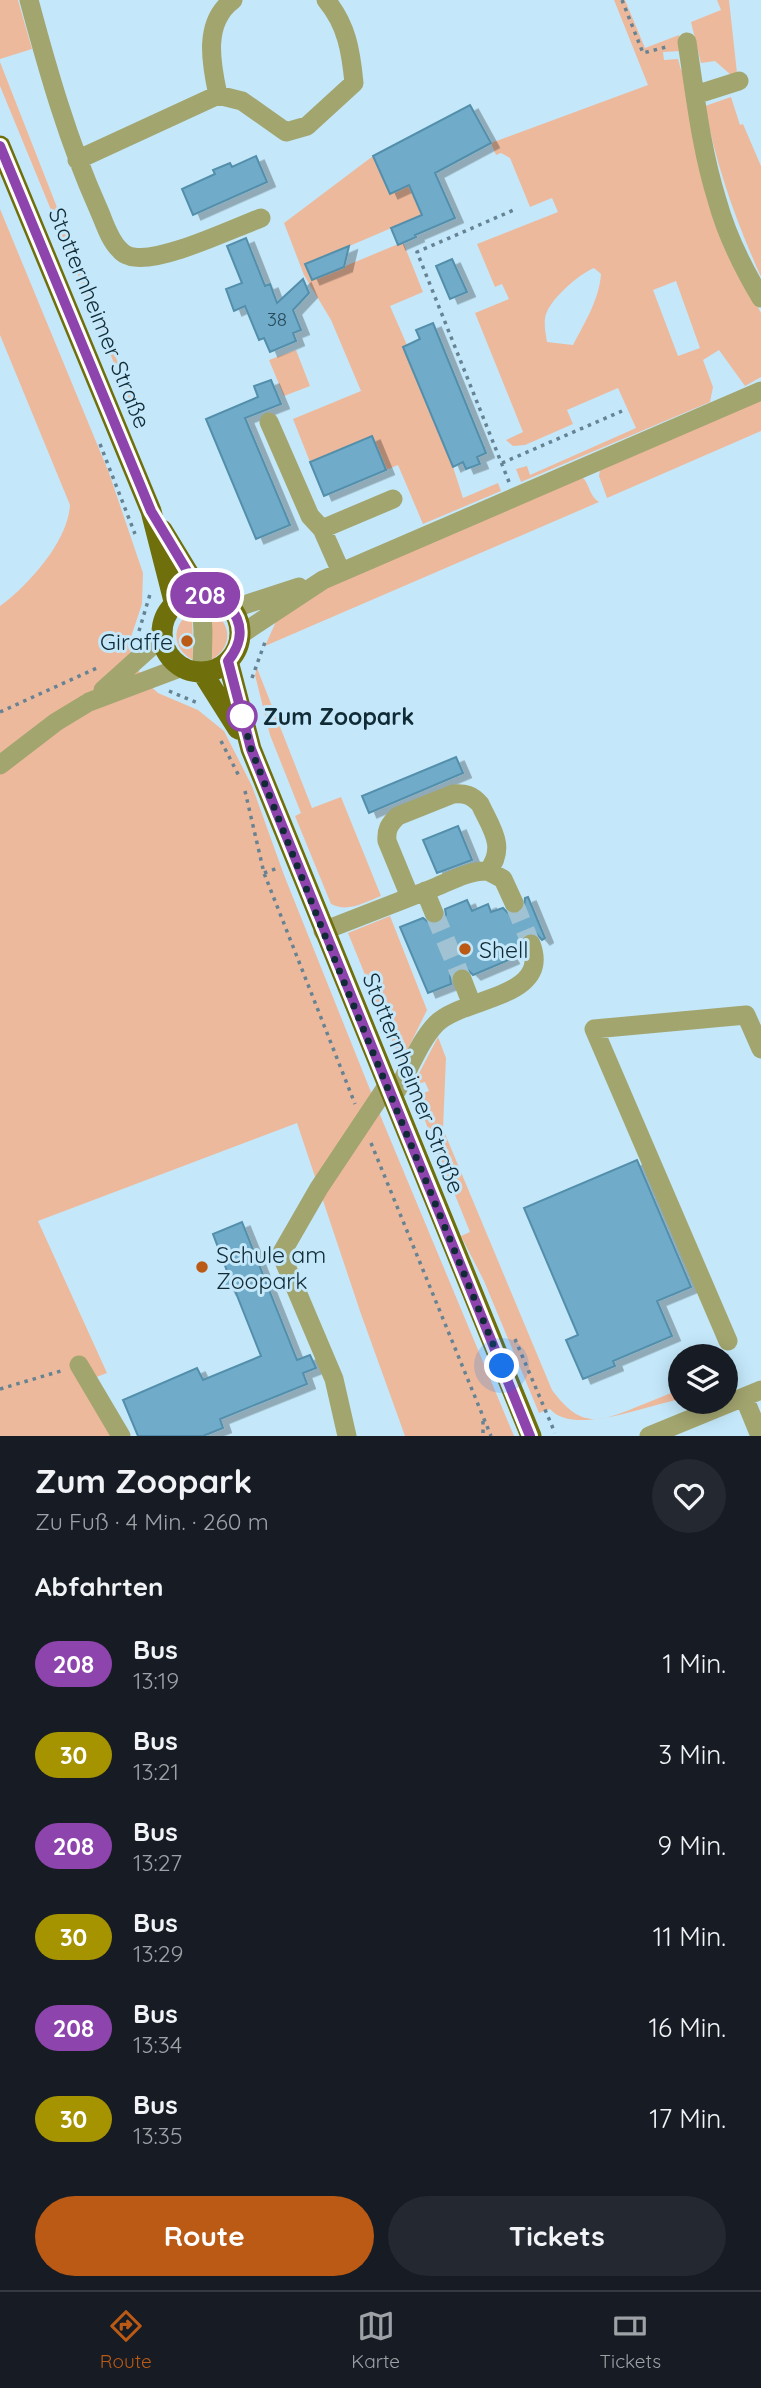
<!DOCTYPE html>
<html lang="de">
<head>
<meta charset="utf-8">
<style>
  :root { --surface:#171b24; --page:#242831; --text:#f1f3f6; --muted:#9ea1a6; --line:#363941; --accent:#ba5a15 }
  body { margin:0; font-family:Quicksand,sans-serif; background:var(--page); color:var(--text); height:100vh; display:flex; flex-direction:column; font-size:26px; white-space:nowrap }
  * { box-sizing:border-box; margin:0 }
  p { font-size:23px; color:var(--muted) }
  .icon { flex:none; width:38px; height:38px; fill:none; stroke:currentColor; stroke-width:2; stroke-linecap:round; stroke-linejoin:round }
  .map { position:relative; height:1436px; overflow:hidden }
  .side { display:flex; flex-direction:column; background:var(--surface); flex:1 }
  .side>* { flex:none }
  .badge { padding:0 14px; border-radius:23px; font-size:24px; line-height:46px }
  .fabs { position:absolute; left:668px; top:1344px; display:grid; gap:14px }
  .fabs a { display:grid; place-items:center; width:70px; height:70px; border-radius:50%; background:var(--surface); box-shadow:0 4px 18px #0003; font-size:35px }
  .you { position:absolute; width:35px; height:35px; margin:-18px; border:5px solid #fff; border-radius:50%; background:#1a73e8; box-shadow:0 0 0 10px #1a73e833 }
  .map>.badge { position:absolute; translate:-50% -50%; box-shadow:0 0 0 4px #fff }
  h2 { padding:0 35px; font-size:26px; line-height:63px }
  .round { display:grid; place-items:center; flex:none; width:74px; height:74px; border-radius:37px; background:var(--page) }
  .headline { display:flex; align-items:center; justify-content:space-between; height:119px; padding:0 35px }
  h1 { font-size:33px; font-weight:700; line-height:52px }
  .primary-button { display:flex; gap:14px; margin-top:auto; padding:14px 35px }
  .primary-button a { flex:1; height:80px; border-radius:42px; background:var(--accent); color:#fff; font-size:28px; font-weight:700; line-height:80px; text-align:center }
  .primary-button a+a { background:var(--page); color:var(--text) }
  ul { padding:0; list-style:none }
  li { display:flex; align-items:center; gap:21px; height:91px; padding:0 35px }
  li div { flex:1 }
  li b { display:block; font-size:26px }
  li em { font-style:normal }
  li .badge { min-width:77px; font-weight:700; text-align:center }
  .tabs { display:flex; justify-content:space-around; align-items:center; height:98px; border-top:2px solid var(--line); background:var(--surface); font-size:19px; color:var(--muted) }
  .tabs a { display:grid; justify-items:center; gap:4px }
  .tabs .selected { color:var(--accent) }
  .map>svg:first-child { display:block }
</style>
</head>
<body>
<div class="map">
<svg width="761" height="1436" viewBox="0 0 761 1436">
  <defs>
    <filter id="shadow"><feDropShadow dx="8" dy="4.5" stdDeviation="0" flood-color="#0004"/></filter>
  </defs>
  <rect width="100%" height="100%" fill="#c4e8fa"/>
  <path fill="#edb99d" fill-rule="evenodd" d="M0,0h18l14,49 -32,10z
    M614,0h11l20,48 34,-13 2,16 -18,1 1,8 14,-1 3,11 8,1 61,220 11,22v64l-16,9 -26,-36 -16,10 10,27 -3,15 -189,80 -5,-13 11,-3 3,9 106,-47 -18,-40 -51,22 6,14 -48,21 -12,1 -7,-6 17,-8 -48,-119 34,-14 -7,-15 -7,3 -18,-43 81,-32 -6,-14 -22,9 -20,-49 -9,-5 -5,2 -5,-12 157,-58zM594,268l7,6c-2,26 -16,48 -28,71l-26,-3c-1,-7 -3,-16 -2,-23 1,-17 34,-45 49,-51zM676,281l24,67 -22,8 -25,-66z
    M717,0h12l8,73 -6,2 -16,-14 -14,2 -10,-41 30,-12z
    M0,62l133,339 -3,1 -130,-316z
    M731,97l9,28 3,-1 18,42v111c-25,-56 -45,-111 -56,-171z
    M373,156l17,37 19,-8 13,30 -117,50 7,15 91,-38 20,50 -33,14 17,39 -4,2 50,120 10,31 35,-15 3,8 -78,33 -25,-59 -12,5 -14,-33 -62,25 -17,-43 68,-28 -30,-71 -27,-45 -20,-52z
    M0,209l109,264 34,100 -1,31 -12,36 1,19 15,23 12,11 40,17 26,21 28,55 32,89 99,247 131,314h-109l-44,-122 -64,-191 -259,98 69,152 -24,9 33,54h-116v-830c29,-21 68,-65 70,-101l-70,-170z
    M296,350l14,36 -26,10 -15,-36z
    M761,400v31l-154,67 -8,-22 1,-6z
    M582,477c8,7 7,19 17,25l-334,144 13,-29 49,-29z
    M209,610c23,11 25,37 2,50z
    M192,611l1,49c-22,-12 -22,-35 -1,-49z
    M257,668l55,140 29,-11 40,99c-16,6 -33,17 -50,8l-36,-88 6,-3 -31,-78 -15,-60z
    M390,916l37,94 -26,53 -53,-130z
    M438,1037l8,21 -3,71 109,261c27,36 43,34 82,18 16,-6 31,-13 47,-19v10c-36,7 -108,37 -131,10l-11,4 -55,-132 -23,-45 9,-4 -55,-136 14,-5 -4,-9 -9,2 -1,-3z"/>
  <path fill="#70acc9" stroke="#538fab" stroke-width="2" filter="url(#shadow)" d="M470,105l21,38 -56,30 20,45 -40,17 1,2 -18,8 -7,-17 31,-13 -13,-30 -19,9 -17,-38z
    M256,156l11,26 -74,33 -11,-26 33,-15 -2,-4 17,-7 2,4z
    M246,238l19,48 5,-2 7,19 26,-24 6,14 -16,17 8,20 -8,3 3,8 -26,11 -6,-14 -5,2 -14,-34 -11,5 -8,-22 16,-6 -15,-37z
    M349,246l-5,21 -32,13 -7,-16z
    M452,259l15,33 -17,7 -14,-33z
    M433,323l53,130 -9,4 3,7 -14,5 -3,-7 -10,5 -50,-120 17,-8 -4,-9z
    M271,380l10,24 -36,14 45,107 -34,14 -50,-120 52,-22 -4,-11z
    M372,436l14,34 -62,26 -14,-34z
    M456,757l7,16 -94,40 -7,-17z
    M458,826l14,34 -35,13 -14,-33z
    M528,897l17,41 -3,2 -7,-8 -11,2 -5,6v9l-11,5 3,5 -38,16 -8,-8 -8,1 -7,8 1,8 -23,9 -28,-66 23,-9 9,7 7,-1 7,-9 -1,-6 22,-9 5,11 16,-7 3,8 12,-4 5,5 10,1 6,-5 1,-11z
    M637,1160l54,127 -34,14 15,35 -59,25 2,5 -32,13 -17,-39 12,-5 -54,-127z
    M242,1222l55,138 13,-5 6,13 -13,5 4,11 -87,35 3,9 -20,8h-65l-15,-36 74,-32 6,12 58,-24 -27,-68 -6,2 -7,-16 6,-3 -14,-37z"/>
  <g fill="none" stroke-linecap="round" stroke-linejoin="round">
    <path stroke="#a0c2d3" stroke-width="19" stroke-dasharray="19 10" stroke-linecap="butt" d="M514,903l17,41
      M434,913l28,66"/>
    <path stroke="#658392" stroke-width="3.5" stroke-dasharray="3.5 5" stroke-linecap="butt" d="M622,0l21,53 27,-7
      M100,444l35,90
      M502,463l120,-52
      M509,482l-92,-230 99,-43
      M209,571l31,15
      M139,631l12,-40
      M252,678l13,-36
      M169,691l31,13
      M0,712l97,-44
      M221,741l19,37
      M245,791l19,82 91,231
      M264,873l14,-5
      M371,1143l120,293
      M515,1339l40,94
      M0,1389l64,-19
      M483,1421v15"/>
    <path stroke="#a3a56f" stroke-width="19" d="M29,0c19,71 39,141 69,208 6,13 11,32 22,42 3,4 10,7 14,7 29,5 97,-28 127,-39
      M687,42c8,52 14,107 30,158 9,33 26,68 44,98
      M218,95c-7,-32 -15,-73 15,-95
      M695,95l44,-14
      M77,160l141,-65 24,6 44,31 21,-6 47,-43c-3,-31 -7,-58 -28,-83
      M269,422l41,94 12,13 19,43
      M322,529l71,-30
      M201,594l2,38 -1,40
      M232,609l67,-22
      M240,635l83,-55 438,-189
      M103,690l59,-53
      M0,765l56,-43 33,-20 93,-35
      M488,871l15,8 11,24
      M425,891l9,22
      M323,931c36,-14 72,-28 108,-42 18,-7 38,-19 57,-18 19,-24 3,-43 -8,-67 -8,-9 -15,-11 -27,-10l-55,22c-9,8 -12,14 -11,25l23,56
      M462,979l10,26
      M392,1098c16,-23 25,-54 44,-74 26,-27 116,-25 95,-80
      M728,1341l-134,-312 152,-14 15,34
      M79,1365l42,71
      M744,1397l16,39
      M347,1436l-13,-57 -53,-125 38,-66 68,-102
      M649,1436l112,-46"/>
    <path stroke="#6f6f0c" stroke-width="21" d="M0,146l151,365 24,94
      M162,530l39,64
      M162 633a39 39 0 1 1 78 0a39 39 0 1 1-78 0Z
      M228,661l23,88 280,687
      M202,672l36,57"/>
  </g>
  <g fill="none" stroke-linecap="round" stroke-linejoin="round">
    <defs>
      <path id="line" d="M0,146l151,365 50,83c36,6 51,38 27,67l23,88 279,687"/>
    </defs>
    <use href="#line" stroke="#fff" stroke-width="16"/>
    <use href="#line" stroke="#8e44ad" stroke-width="10"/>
    <path stroke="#112b36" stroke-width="7" stroke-dasharray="0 12.6" d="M242,716v-2l9,35 72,182 179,435"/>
  </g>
  <g fill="#ba5a15" stroke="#c4e8fa" stroke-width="2.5">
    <circle cx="187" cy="641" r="7"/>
    <circle cx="465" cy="949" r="7"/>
    <circle cx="202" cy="1267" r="7"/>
  </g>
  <circle fill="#fff" stroke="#8e44ad" stroke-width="3.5" cx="242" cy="716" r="14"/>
  <g text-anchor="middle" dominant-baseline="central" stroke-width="6" stroke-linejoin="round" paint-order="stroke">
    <g font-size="19" fill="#294b5b">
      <text x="277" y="319">38</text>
    </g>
    <g font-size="23" fill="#112b36" stroke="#c4e8fa">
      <text transform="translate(100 318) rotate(68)">Stotternheimer Straße</text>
      <text transform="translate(414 1083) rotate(68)">Stotternheimer Straße</text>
    </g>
    <g font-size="23" fill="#112b36" stroke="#c4e8fa" text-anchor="start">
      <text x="173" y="641" text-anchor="end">Giraffe</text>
      <text x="479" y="949">Shell</text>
      <text x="216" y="1254">Schule am<tspan x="216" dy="26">Zoopark</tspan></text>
    </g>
    <g font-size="23" font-weight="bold" fill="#112b36" stroke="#c4e8fa" text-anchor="start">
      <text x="263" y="716">Zum Zoopark</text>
    </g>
  </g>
</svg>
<div class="fabs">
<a><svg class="icon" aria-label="layers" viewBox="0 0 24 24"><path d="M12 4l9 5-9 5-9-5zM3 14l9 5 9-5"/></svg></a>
</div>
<div class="you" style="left:502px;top:1366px"></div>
<b class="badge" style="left:205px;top:595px;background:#8e44ad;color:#fff">208</b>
</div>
<section class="side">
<div class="headline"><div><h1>Zum Zoopark</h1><p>Zu Fuß · 4 Min. · 260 m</p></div><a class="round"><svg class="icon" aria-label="heart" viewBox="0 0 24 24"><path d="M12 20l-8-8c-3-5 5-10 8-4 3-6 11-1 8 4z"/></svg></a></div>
<h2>Abfahrten</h2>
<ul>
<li><span class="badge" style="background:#8e44ad;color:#fff">208</span><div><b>Bus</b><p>13:19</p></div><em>1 Min.</em></li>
<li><span class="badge" style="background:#a59400;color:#fff">30</span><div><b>Bus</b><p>13:21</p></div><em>3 Min.</em></li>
<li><span class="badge" style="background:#8e44ad;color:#fff">208</span><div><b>Bus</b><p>13:27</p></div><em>9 Min.</em></li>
<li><span class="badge" style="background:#a59400;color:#fff">30</span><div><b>Bus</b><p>13:29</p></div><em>11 Min.</em></li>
<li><span class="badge" style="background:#8e44ad;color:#fff">208</span><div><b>Bus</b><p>13:34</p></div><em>16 Min.</em></li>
<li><span class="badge" style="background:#a59400;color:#fff">30</span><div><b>Bus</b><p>13:35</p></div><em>17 Min.</em></li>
</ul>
<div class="primary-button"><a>Route</a><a>Tickets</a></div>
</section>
<nav class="tabs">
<a class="selected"><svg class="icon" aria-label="directions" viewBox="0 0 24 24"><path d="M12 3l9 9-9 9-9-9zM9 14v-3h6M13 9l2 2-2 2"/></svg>Route</a>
<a><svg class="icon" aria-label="map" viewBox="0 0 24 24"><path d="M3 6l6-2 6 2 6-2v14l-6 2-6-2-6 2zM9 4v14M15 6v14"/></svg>Karte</a>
<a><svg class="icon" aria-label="tickets" viewBox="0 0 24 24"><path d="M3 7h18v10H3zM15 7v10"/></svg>Tickets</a>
</nav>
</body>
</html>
